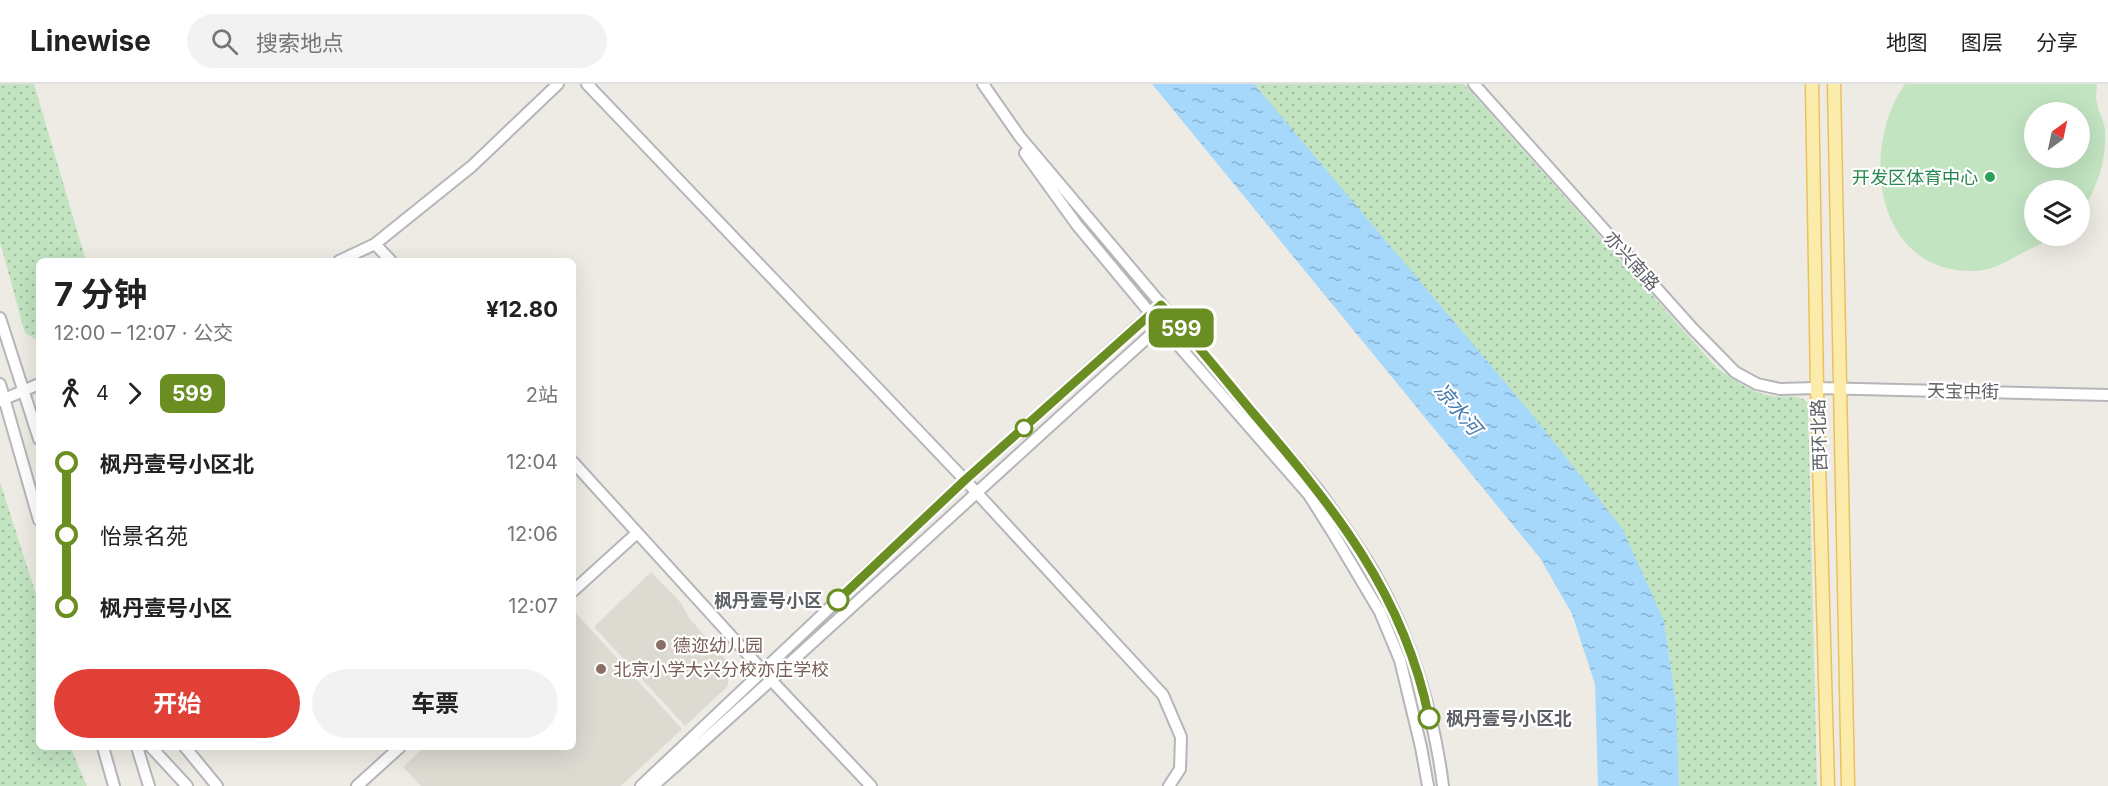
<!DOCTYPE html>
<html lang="zh">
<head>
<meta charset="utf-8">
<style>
  :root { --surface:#fff; --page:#f2f2f2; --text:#222; --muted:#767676; --line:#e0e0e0; --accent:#e14036 }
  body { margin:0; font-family:Inter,"Noto Sans SC",sans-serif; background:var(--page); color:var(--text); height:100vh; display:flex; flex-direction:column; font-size:22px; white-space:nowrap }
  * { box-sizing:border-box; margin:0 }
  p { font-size:20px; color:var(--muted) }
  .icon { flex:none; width:33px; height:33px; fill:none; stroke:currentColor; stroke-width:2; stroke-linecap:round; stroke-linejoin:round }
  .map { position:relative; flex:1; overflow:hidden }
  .details { position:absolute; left:36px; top:174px; width:540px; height:492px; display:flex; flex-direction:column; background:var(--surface); border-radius:9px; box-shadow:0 6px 24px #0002 }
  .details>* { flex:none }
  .badge { padding:0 12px; border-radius:9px; font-size:21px; line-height:39px }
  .needle { width:39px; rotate:33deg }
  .buttons { position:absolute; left:2024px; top:18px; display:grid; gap:12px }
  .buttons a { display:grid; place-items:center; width:66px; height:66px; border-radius:50%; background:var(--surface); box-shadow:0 6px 24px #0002; font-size:30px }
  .map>.badge { position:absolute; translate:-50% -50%; box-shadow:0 0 0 3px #fff }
  .legs { display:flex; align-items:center; gap:9px; height:66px; padding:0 18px; font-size:20px }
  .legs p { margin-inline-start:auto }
  .summary { display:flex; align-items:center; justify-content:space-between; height:102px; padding:0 18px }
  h1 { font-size:33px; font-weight:700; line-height:45px }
  .action { display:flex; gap:12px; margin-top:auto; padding:12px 18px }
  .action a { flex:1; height:69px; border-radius:36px; background:var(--accent); color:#fff; font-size:24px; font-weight:700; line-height:69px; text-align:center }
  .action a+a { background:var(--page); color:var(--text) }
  ul { padding:0 18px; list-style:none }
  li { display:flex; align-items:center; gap:21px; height:72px; font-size:22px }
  li i { display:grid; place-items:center; width:9px; height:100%; margin:0 8px; background:currentColor }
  li i::after { content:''; width:15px; height:15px; margin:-8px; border:4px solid; border-radius:50%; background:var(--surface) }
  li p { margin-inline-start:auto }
  li:first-child i { background:linear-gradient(#0000 50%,currentColor 0) }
  li:last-child i { background:linear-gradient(currentColor 50%,#0000 0) }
  header { display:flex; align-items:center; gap:36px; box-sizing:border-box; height:84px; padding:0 30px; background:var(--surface); border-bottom:2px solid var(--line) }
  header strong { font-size:28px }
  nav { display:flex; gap:33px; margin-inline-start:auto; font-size:21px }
  .search { width:420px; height:54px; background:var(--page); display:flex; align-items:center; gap:15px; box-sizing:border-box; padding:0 21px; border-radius:33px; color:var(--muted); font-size:22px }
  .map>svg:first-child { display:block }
</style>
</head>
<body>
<header>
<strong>Linewise</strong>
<div class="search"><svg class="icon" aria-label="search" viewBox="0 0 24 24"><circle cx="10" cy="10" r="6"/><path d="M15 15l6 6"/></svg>搜索地点</div>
<nav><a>地图</a><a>图层</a><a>分享</a></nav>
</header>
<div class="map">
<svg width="2108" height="702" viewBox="0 0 2108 702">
  <defs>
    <pattern id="park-dots" width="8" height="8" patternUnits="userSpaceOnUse" patternTransform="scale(1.5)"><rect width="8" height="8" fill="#c2e4c1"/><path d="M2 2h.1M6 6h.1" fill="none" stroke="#a1bca0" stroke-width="1.8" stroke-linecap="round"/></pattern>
    <pattern id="water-ripples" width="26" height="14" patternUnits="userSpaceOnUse" patternTransform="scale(1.5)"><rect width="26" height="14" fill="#a6d8fb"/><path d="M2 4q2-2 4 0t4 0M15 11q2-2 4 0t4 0" fill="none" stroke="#8ab2cf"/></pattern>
  </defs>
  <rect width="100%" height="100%" fill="#eeebe4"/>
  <path fill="#dddad2" d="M651,488l30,31 9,16 39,44 -1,23 -43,40 -91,-99z
    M573,526l109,119 -61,57h-200l-18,-19 21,-20h149z"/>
  <path fill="url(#park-dots)" d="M0,0h34l52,177h-47v80l-14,-8 -25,-91z
    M1254,0h210l253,284c12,8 23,17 37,23 5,2 12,4 18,5 13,2 27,-3 36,7l9,383h-138l-3,-84 -12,-81z
    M0,398l39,122v143h31l17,39h-87z"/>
  <path fill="#c2e4c1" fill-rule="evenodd" d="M1905,0h192c0,6 -2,13 0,19 1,9 7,16 8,27 2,33 -9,60 -26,86v-26h-45v46h23c-10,5 -19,9 -29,14 -20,10 -35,22 -59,21 -95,-2 -109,-124 -64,-187zM2034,28h45v46h-45z"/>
  <path fill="url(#water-ripples)" d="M1152,0h102l276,328 92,116 42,93 12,81 3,84h-81l-3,-102 -23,-70 -32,-56z"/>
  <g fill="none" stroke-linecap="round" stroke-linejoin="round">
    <defs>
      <path id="minor" d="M587,0l378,396 198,215 18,42 -1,32 -11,17
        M983,0l37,53 299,354c19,27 39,54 56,83 36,63 59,140 68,212
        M1474,0l219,245 42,43 22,12 23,5 37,-1 291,7
        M1025,69l52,72 74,89 158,181 24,38 47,79 20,48 21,87 7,39
        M375,160l16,17
        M339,177l36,-17 97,-78 86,-82
        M0,234l39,121
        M0,300l39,136
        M0,317l39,-17
        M573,378l199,219 99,105
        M573,507l64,-58
        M103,663l11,39
        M137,663l12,39
        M151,663l36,39
        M185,663l32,39
        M357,702l43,-39
        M641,702l324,-306 191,-171
        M653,702c173,-153 341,-311 513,-465"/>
      <path id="major" d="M1812,0l5,304 11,398
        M1834,0l14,702"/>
    </defs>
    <use href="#minor" stroke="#b4b6ba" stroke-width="14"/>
    <use href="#major" stroke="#ebc15f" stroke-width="15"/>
    <use href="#minor" stroke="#fff" stroke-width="10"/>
    <use href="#major" stroke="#fbecab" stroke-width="12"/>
  </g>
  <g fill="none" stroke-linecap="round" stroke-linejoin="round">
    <defs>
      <path id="line-1" d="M838,516l127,-120 196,-175c32,34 62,72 92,108 80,94 151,180 176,305"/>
    </defs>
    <use href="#line-1" stroke="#fff" stroke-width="14"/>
    <use href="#line-1" stroke="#6b8e23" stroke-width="9"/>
  </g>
  <circle fill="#2e9e5b" stroke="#fff" stroke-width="2" cx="1990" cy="93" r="6"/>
  <g fill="#fff" stroke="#6b8e23" stroke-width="3">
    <circle cx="1024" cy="344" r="8"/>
    <circle cx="838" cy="516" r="10"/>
    <circle cx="1429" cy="634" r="10"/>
  </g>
  <g fill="#8d6e63" stroke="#fff" stroke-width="2">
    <circle cx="661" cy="561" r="6"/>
    <circle cx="601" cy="585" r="6"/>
  </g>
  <g text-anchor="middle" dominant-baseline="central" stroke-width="4.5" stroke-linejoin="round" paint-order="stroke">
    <g font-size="18" fill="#27864d" stroke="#fff" text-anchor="end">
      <text x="1978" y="93">开发区体育中心</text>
    </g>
    <g font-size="18" fill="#5c5f64" stroke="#fff">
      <text transform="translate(1632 177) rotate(48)">亦兴南路</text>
      <text transform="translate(1963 307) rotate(1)">天宝中街</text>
      <text transform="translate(1819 351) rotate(-92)">西环北路</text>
    </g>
    <g font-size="18" font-weight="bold" fill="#5c5f64" stroke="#fff" text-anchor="end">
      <text x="822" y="516">枫丹壹号小区</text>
      <text x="1446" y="634" text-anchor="start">枫丹壹号小区北</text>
    </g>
    <g font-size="18" fill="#785e54" stroke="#fff" text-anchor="start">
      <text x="673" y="561">德迩幼儿园</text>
      <text x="613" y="585">北京小学大兴分校亦庄学校</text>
    </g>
    <g font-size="20" font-style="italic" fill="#4479ad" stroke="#fff">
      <text transform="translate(1458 325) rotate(50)">凉水河</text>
    </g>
  </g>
</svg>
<div class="buttons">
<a><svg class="needle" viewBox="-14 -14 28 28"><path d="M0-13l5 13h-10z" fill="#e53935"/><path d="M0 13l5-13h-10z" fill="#767676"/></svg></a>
<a><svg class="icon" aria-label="layers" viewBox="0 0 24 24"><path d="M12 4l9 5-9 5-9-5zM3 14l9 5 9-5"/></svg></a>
</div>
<b class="badge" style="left:1181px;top:244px;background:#6b8e23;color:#fff">599</b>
<section class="details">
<div class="summary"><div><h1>7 分钟</h1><p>12:00 – 12:07 · 公交</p></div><b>¥12.80</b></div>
<div class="legs"><svg class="icon" aria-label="walk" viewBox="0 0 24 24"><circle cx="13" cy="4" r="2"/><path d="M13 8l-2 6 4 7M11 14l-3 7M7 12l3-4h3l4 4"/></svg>4<svg class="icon" aria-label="forward" viewBox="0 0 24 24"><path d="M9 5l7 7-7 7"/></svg><b class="badge" style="background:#6b8e23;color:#fff">599</b><p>2站</p></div>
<ul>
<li><i style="color:#6b8e23"></i><b>枫丹壹号小区北</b><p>12:04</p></li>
<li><i style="color:#6b8e23"></i><span>怡景名苑</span><p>12:06</p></li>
<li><i style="color:#6b8e23"></i><b>枫丹壹号小区</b><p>12:07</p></li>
</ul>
<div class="action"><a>开始</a><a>车票</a></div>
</section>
</div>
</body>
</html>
